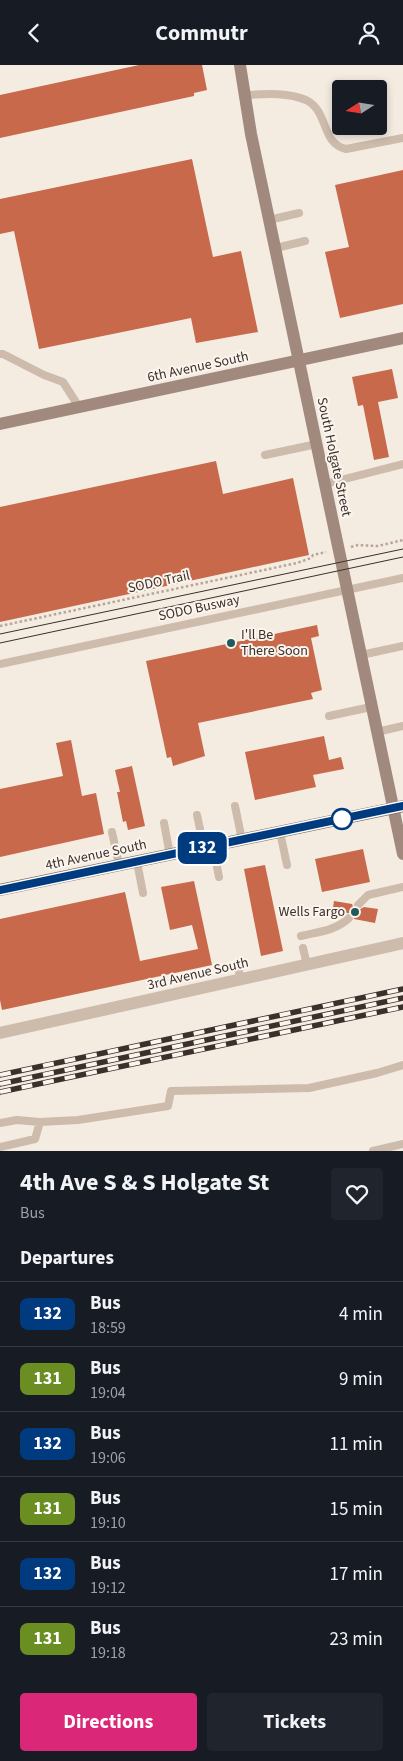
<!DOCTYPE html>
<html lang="en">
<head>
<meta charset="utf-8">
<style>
  :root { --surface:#171b24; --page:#20242c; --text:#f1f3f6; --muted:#9ea1a6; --line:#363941; --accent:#db2777 }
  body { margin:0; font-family:"Source Sans 3",sans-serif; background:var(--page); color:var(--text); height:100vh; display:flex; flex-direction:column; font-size:19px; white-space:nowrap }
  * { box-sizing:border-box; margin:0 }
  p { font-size:16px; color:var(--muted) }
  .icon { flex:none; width:28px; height:28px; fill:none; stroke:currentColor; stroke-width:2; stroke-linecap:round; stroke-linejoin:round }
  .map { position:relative; height:1086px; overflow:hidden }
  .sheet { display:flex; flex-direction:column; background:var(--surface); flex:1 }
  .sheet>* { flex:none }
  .badge { padding:0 10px; border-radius:8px; font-size:18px; line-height:32px }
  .needle { width:32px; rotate:258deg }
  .fabs { position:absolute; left:332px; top:15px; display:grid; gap:10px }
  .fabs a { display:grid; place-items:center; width:55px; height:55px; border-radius:5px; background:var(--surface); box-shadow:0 2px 8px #0003; font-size:25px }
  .map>.badge { position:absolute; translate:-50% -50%; box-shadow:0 0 0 2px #fff }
  h2 { padding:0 20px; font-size:19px; line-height:45px }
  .round { display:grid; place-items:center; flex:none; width:52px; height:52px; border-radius:5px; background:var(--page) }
  .overview { display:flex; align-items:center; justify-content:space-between; height:85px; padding:0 20px }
  h1 { font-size:24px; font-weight:700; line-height:38px }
  .primary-button { display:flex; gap:10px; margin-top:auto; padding:10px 20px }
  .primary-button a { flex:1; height:58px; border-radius:5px; background:var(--accent); color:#fff; font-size:20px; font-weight:700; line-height:58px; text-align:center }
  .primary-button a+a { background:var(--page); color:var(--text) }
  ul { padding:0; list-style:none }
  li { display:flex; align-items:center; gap:15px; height:65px; padding:0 20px; border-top:1px solid var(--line) }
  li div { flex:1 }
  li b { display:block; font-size:19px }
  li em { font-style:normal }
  li .badge { min-width:55px; font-weight:700; text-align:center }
  header { display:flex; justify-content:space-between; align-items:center; height:65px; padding:0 20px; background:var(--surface); font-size:22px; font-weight:700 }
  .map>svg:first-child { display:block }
</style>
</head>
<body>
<header><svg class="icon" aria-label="back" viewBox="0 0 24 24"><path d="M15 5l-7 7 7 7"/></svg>Commutr<svg class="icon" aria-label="person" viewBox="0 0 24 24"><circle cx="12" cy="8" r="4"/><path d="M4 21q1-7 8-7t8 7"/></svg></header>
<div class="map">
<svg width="403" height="1086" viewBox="0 0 403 1086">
  <rect width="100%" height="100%" fill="#f4ebe1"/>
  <path fill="#c8694b" d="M139,0h63l5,25 -13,3v3l-194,42v-43z
    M192,94l21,98 28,-6 17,81 -62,11 -5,-25 -152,31 -25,-118 -14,3v-35z
    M403,105v134l-63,14 -15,-66 24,-5 -14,-62z
    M392,304l6,29 -20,4 11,55 -15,3 -11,-55 -5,1 -6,-29z
    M216,396l7,33 70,-16 16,77 -309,67v-115z
    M317,560l2,11 -8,2 11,52 -11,3 2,6 -115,24 7,33 -32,10 -2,-9 -4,1 -21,-97z
    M324,671l5,24 12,-3 3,12 -31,6 3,12 -61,13 -10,-48z
    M71,675l11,56 14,-3 8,41 -104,23v-68l63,-13 -7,-33z
    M132,701l13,60 -17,4 -2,-9 -3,1 -6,-30h3l-5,-22z
    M363,784l7,33 -48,10 -7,-33z
    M265,800l18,86 -22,5 -17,-87z
    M194,816l18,84 -210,45 -2,-10v-81l125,-27 15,69 58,-12 -6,-24 -22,5 -9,-43z
    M334,836l18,3 2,5 3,2 7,-4 14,2 -3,14 -21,-4v-4l-3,-2h-5l-5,4 -9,-2z"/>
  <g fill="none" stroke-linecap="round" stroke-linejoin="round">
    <path stroke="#b9a596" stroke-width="2.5" stroke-dasharray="2.5 2.5" stroke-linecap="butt" d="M351,482l7,-2 20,1 25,-6
      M0,561l297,-63 14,-5 2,-3 13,-3"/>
    <path stroke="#cdbbac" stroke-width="8" d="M245,30c20,-1 42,-3 61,5 23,11 15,44 40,49l57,-11
      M269,155l30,-7
      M276,183l29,-7
      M0,289h3l41,21 19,7 16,25
      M265,390l52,-11
      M325,419l78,-20
      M361,590l42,-9
      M0,599l403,-86
      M329,651l42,-9
      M377,667l26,-6
      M235,741l7,34
      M197,750l7,33
      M164,758l6,32
      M112,767l7,33
      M280,767l7,33
      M213,781l6,31
      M137,797l6,31
      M358,840l10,-10 35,-8
      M301,871c17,-4 34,-5 48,-18
      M303,883l4,17
      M237,899l4,16
      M0,1058l17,-3 23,2 38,-2 90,-14 3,-15 138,-3 68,-15 26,-8
      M0,1082l35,-8 5,-17
      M373,1086l30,-7"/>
    <path stroke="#cdbbac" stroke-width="12" d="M0,968l403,-90"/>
    <path stroke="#a18a7d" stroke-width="12" d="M240,0l11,69 152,720
      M0,359l403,-86"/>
    <path stroke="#7d675c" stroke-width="12" d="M0,825l403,-84"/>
    <path stroke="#3b302b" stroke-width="1" d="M0,569l403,-85
      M0,578l403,-86"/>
    <defs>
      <path id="rail" d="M0,1010l403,-86
        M0,1019l403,-86
        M0,1027l403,-85"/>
    </defs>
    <use href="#rail" stroke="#3b302b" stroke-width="5.5"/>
    <use href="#rail" stroke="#fbf5ee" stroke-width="4" stroke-dasharray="11" stroke-linecap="butt"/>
  </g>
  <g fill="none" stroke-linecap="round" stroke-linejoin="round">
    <defs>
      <path id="line" d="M0,825l403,-84"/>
    </defs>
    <use href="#line" stroke="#fff" stroke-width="11"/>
    <use href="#line" stroke="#003b80" stroke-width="8"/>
  </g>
  <g fill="#1f5a5e" stroke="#fbf5ee" stroke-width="2">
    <circle cx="231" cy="578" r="5"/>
    <circle cx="355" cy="847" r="5"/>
  </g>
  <circle fill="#fff" stroke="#003b80" stroke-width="2.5" cx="342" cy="754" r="10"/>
  <g text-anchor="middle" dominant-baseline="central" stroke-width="4" stroke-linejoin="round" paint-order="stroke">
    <g font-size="14" fill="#3b302b" stroke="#fbf5ee">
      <text transform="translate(198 302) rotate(-12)">6th Avenue South</text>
      <text transform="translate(334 392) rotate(78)">South Holgate Street</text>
      <text transform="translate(159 517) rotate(-12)">SODO Trail</text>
      <text transform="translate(199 543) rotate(-12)">SODO Busway</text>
      <text transform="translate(96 790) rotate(-12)">4th Avenue South</text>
      <text transform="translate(198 909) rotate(-13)">3rd Avenue South</text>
    </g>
    <g font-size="14" fill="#3b302b" stroke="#fbf5ee" text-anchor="start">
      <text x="241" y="570">I'll Be<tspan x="241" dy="16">There Soon</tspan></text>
      <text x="345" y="847" text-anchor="end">Wells Fargo</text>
    </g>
  </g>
</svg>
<div class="fabs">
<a><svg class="needle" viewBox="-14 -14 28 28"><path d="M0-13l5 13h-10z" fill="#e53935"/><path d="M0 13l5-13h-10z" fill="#9ea1a6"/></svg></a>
</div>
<b class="badge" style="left:202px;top:783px;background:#003b80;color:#fff">132</b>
</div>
<section class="sheet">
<div class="overview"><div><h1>4th Ave S &amp; S Holgate St</h1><p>Bus</p></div><a class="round"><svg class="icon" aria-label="heart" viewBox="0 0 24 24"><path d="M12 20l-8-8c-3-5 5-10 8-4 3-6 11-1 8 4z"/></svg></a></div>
<h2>Departures</h2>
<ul>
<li><span class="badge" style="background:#003b80;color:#fff">132</span><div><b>Bus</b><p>18:59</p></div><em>4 min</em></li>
<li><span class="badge" style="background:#6b8e23;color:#fff">131</span><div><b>Bus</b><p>19:04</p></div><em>9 min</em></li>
<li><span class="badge" style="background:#003b80;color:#fff">132</span><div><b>Bus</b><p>19:06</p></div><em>11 min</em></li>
<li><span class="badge" style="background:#6b8e23;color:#fff">131</span><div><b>Bus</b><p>19:10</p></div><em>15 min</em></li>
<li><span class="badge" style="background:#003b80;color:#fff">132</span><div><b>Bus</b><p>19:12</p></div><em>17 min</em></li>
<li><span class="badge" style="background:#6b8e23;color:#fff">131</span><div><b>Bus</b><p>19:18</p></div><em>23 min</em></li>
</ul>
<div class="primary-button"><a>Directions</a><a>Tickets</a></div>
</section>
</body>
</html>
